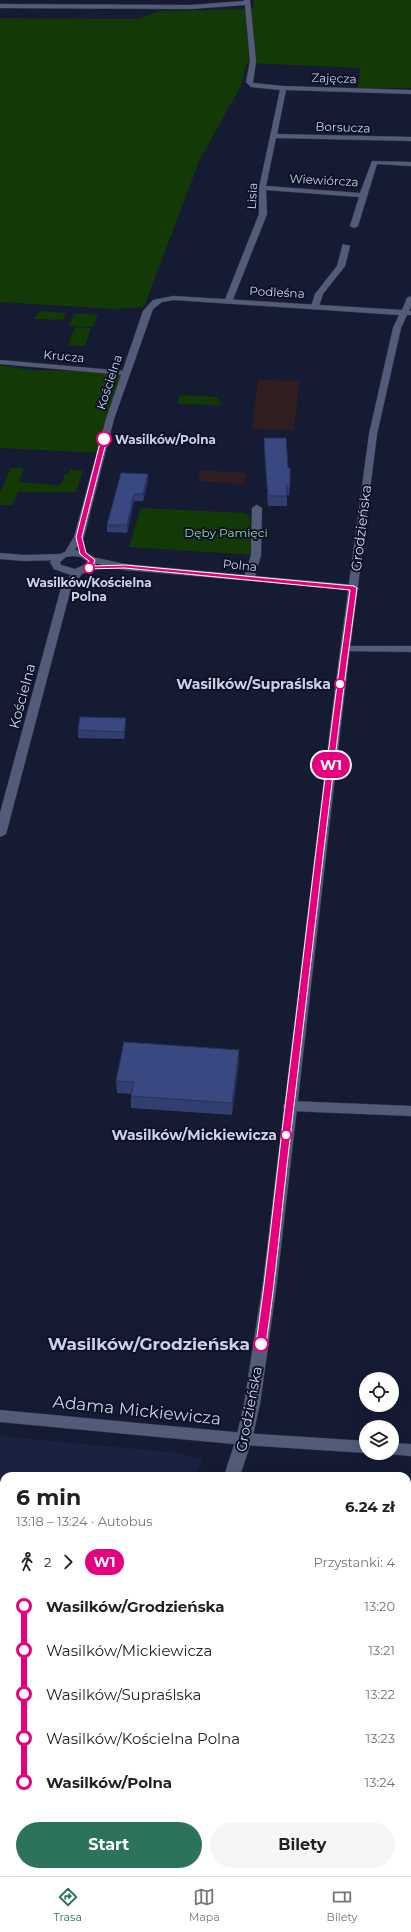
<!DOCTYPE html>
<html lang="pl">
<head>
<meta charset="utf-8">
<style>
  :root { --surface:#fff; --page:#f6f6f6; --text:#222; --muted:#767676; --line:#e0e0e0; --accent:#2c725d }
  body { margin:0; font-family:Montserrat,sans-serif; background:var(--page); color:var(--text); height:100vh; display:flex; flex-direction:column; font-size:15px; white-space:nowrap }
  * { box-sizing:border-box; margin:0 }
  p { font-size:13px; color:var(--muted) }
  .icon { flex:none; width:22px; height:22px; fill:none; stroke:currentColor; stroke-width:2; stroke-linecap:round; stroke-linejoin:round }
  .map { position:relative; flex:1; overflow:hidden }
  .panel { position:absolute; left:0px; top:1472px; width:411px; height:404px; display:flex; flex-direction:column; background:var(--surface); border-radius:12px 12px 0 0; box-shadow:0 4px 16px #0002 }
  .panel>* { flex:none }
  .badge { padding:0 8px; border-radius:13px; font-size:14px; line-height:26px }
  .buttons { position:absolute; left:359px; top:1372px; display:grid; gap:8px }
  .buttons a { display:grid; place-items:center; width:40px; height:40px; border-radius:50%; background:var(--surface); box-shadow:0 4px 16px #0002; font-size:20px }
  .map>.badge { position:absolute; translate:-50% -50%; box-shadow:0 0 0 2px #fff }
  .legs { display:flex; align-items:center; gap:6px; height:44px; padding:0 16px; font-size:13px }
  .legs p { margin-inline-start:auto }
  .summary { display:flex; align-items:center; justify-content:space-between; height:68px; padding:0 16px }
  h1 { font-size:22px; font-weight:700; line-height:30px }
  .primary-button { display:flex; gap:8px; margin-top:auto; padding:8px 16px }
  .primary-button a { flex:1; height:46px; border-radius:24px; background:var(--accent); color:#fff; font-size:16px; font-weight:700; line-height:46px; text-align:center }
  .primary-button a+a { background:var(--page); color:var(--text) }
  ul { padding:0 16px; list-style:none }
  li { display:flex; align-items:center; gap:14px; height:44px; font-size:15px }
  li i { display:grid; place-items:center; width:6px; height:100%; margin:0 5px; background:currentColor }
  li i::after { content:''; width:10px; height:10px; margin:-5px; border:3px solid; border-radius:50%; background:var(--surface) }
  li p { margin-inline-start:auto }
  li:first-child i { background:linear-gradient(#0000 50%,currentColor 0) }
  li:last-child i { background:linear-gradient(currentColor 50%,#0000 0) }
  .dock { display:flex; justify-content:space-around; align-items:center; height:56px; border-top:1px solid var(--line); background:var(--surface); font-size:11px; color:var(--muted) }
  .dock a { display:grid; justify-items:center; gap:2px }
  .dock .active { color:var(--accent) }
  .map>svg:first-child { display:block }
</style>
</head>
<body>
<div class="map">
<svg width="411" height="1876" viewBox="0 0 411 1876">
  <rect width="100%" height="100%" fill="#141b33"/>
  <path fill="#311e20" d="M258,380l41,1 -5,49 -42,-1z
    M201,470l45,3 -2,11 -46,-3z"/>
  <path fill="#1a2241" d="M0,1436l179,17 24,7 -10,16h-189v237l-4,4z"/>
  <path fill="#133906" d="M254,0h157v88h-53l2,-20 -113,-5 -6,23 -41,73 -56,148 -31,2 -113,-7v-284l137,1 23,-8 93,-2z
    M40,311l26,2 -3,7 -29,-1z
    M75,313l23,2 -6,12 -24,-1z
    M75,327l16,1 -6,18 -17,-1z
    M0,365l30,5 77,1 18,4 -25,78 -100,-5z
    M179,395l40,2 1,8 -42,-1z
    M10,468h14l-5,14 38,3 5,-1 2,-9 5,-2 1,-4 13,2 -7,21h-58l-6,13h-12v-11z
    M141,508l103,5 6,4 1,38 -122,-8z
    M4,1579v95l-4,4v-95z"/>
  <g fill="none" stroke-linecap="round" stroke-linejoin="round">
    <defs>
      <path id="street" d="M244,0h6l6,61 -3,22 30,3 128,4v4l-125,-4 -9,44 134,3v4l-135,-3 -10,48 94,7 12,-32 39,1v4l-34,-2 -19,62 -4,2 -4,-2 9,-29 -93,-7 1,24 -35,88 -4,2 -4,-2 35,-88v-26l21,-98 -29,-3 -5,-5 4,-21 -5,-56 -54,4 -191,-1v-4l191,1 53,-4z
        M343,244l7,2 -5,20 -22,28 -5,15h-6l-1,-2 4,-13 22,-28z
        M0,360l125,11 4,2 -4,2 -125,-11z
        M257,505l5,3 -1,47 -6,21 99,9 5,3 -2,2 -232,-20 -36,-8 -2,-2 5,-3 33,7 120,11 6,-20 1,-47z
        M0,553l24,2 36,-1 5,3 -5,3 -36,1 -24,-2z
        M345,646h66v6l-70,-1 -1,-2z
        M290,1101l121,5v10l-121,-5 -5,-2 -2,-3 2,-3z
        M0,1410l244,23 122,8 1,12 -123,-8 -244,-23z
        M392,1443l19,1v12l-24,-2 5,-1z
        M193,1872h18l-1,4h-18z"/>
      <path id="secondary" d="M174,296l228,14 5,-12 4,-2v10l-2,5h2v4h-4l-6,13 -24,106 -31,247 -69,601 -17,122 -8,35 -12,37h-16l12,-37 8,-35 19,-122 73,-601 33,-247 24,-106 6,-13 -225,-15 -12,2 -9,7 -39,110 -30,118 -9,13 11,2 9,6 1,7 -5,5 -9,4 -11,14 -65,246 -6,3v-24l61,-225 10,-13 -17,-6 -4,-7 5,-6 10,-4 9,-15 32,-118 37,-108 10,-11zM73,556l8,1 6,4 -1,3 -11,5 -14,-4 -1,-3 6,-5z
        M4,1754v19l-4,1v-19z"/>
    </defs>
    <use href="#street" stroke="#33364a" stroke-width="1"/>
    <use href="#secondary" stroke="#33364a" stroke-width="1"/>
    <use href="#street" fill="#525c78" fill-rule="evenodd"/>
    <use href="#secondary" fill="#525c78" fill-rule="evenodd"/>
  </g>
  <path fill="#313e6f" d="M264,438l26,47 -1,10h-2v11h-19l-4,-58z
    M121,473l27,8 -5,20h-9l-7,32 -20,-1v-7z
    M126,726l-2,13 -46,-1v-8z
    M239,1062l-7,53 -101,-7v-14l-14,-1 -1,-12z"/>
  <path fill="#28325a" d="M148,474v7l-5,20v-7z
    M134,494v7l-7,32v-8z
    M126,718v8l-2,13v-7z
    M239,1050v12l-7,53v-12z"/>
  <path fill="#394881" stroke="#28325a" d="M264,438h22l2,30h2v17h-4l1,11h-19z
    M121,473l27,1 -5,20h-9l-7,31h-20z
    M80,717l46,1 -2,14 -46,-2z
    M124,1042l115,8 -7,53 -101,-7 3,-14 -18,-1z
    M11,1872h84l2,4h-92z"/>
  <path fill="#e6007e" stroke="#fff" d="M104,437l3,2 -25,98 4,16 9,7 -2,6 32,-1 229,21 3,2c-25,183 -45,367 -67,551 -8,68 -14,137 -24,205l-5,4 -5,-4c10,-68 17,-137 25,-205 23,-183 43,-367 69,-549l-225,-22 -39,1 3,-8 -9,-7 -4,-17 25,-98z"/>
  <g fill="#fff" stroke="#e6007e" stroke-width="2">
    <circle cx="104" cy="439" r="7"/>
    <circle cx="89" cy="568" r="5"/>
    <circle cx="340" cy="684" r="5"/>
    <circle cx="286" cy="1135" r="5"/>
    <circle cx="261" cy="1344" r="7"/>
  </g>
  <g text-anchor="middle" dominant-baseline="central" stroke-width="4" stroke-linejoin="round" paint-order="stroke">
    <g font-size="12" fill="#ccd1e2" stroke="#0c1229">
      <text transform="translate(334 78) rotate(2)">Zajęcza</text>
      <text transform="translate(343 127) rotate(2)">Borsucza</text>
      <text transform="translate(324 180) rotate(3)">Wiewiórcza</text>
      <text transform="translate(252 196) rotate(-87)">Lisia</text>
      <text transform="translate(277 292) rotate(3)">Podleśna</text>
      <text transform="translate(64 356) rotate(5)">Krucza</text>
      <text transform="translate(109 382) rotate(-72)">Kościelna</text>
      <text transform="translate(240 565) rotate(6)">Polna</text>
    </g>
    <g font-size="12" font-weight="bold" fill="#ccd1e2" stroke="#0c1229" text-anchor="start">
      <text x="115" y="439">Wasilków/Polna</text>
      <text x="89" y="582" text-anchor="middle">Wasilków/Kościelna<tspan x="89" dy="14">Polna</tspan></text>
    </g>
    <g font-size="12" fill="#9bdb8b" stroke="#0c1229">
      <text x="226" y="532">Dęby Pamięci</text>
    </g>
    <g font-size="14" fill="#ccd1e2" stroke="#0c1229">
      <text transform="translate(361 528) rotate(-83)">Grodzieńska</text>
      <text transform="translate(22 696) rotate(-75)">Kościelna</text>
      <text transform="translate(249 1409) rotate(-79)">Grodzieńska</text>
    </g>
    <g font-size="14" font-weight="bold" fill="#ccd1e2" stroke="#0c1229" text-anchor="end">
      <text x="331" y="684">Wasilków/Supraślska</text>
      <text x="277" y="1135">Wasilków/Mickiewicza</text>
    </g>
    <g font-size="17" font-weight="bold" fill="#ccd1e2" stroke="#0c1229" text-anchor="end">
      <text x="250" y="1344">Wasilków/Grodzieńska</text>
    </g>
    <g font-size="17" fill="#ccd1e2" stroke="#0c1229">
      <text transform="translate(137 1410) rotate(6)">Adama Mickiewicza</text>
    </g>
  </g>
</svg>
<div class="buttons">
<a><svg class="icon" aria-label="locate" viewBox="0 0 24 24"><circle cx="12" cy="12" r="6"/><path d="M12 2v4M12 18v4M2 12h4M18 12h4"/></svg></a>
<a><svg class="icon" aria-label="layers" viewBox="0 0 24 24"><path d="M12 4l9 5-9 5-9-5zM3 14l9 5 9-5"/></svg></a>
</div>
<b class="badge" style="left:331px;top:765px;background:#e6007e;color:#fff">W1</b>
<section class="panel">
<div class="summary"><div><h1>6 min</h1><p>13:18 – 13:24 · Autobus</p></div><b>6.24 zł</b></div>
<div class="legs"><svg class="icon" aria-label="walk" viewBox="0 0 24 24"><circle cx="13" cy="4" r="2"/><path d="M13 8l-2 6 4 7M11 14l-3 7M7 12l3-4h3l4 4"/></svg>2<svg class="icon" aria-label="forward" viewBox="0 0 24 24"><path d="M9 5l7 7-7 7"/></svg><b class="badge" style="background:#e6007e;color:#fff">W1</b><p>Przystanki: 4</p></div>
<ul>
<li><i style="color:#e6007e"></i><b>Wasilków/Grodzieńska</b><p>13:20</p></li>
<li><i style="color:#e6007e"></i><span>Wasilków/Mickiewicza</span><p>13:21</p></li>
<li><i style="color:#e6007e"></i><span>Wasilków/Supraślska</span><p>13:22</p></li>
<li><i style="color:#e6007e"></i><span>Wasilków/Kościelna Polna</span><p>13:23</p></li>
<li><i style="color:#e6007e"></i><b>Wasilków/Polna</b><p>13:24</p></li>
</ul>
<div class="primary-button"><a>Start</a><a>Bilety</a></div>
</section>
</div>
<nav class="dock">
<a class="active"><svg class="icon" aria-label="directions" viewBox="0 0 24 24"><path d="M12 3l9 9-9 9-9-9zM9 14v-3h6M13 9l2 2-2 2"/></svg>Trasa</a>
<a><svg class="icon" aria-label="map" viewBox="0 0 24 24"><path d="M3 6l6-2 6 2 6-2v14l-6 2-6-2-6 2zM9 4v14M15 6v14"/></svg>Mapa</a>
<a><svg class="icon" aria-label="tickets" viewBox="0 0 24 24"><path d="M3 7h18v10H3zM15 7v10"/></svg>Bilety</a>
</nav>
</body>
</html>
